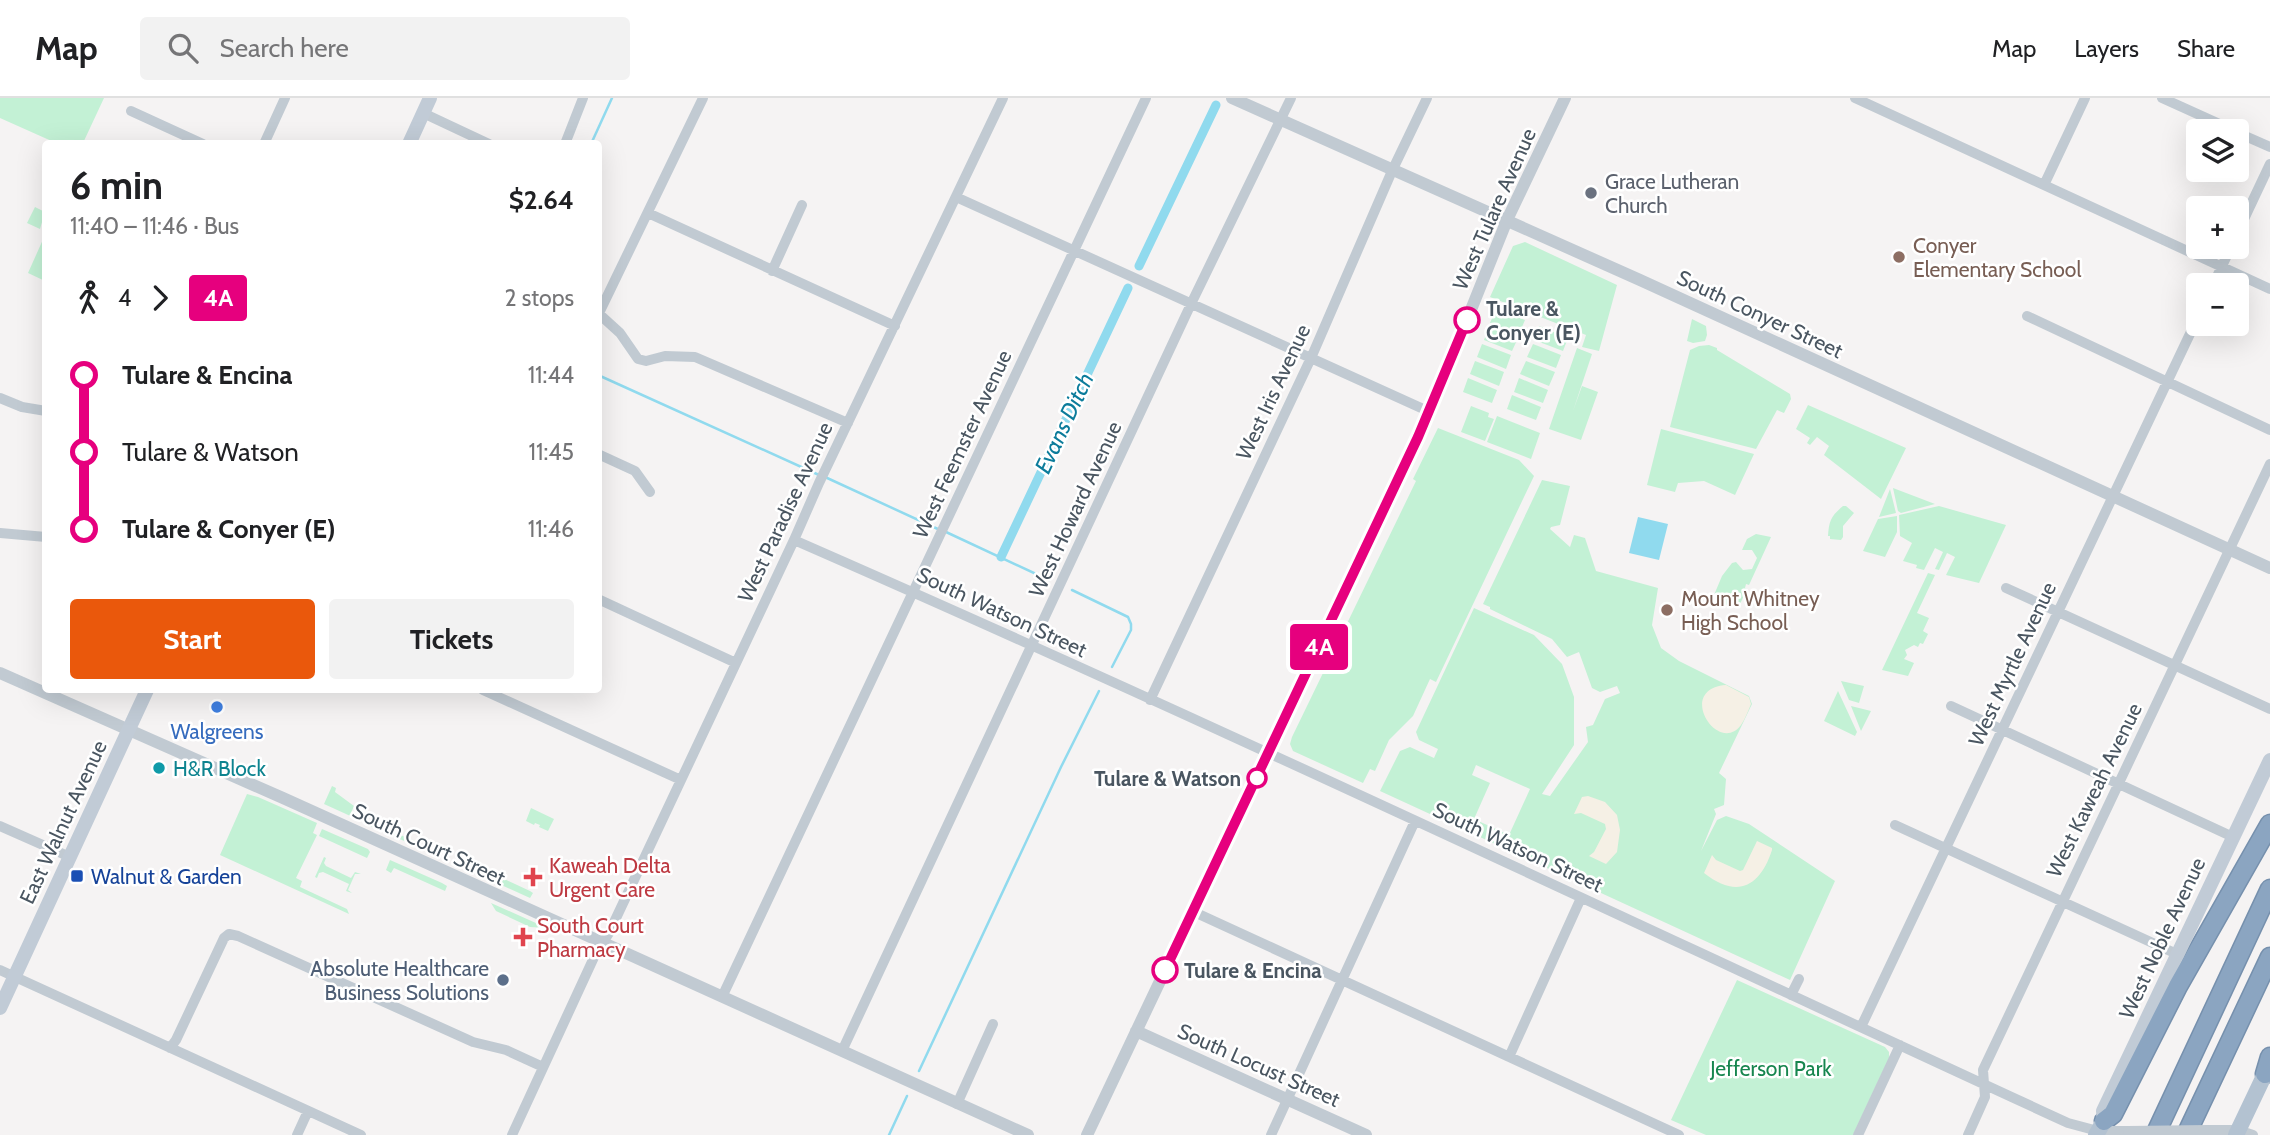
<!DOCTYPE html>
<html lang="en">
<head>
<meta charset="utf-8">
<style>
  :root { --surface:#fff; --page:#f2f2f2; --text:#202124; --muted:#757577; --line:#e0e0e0; --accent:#ea580c }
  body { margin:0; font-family:Cabin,sans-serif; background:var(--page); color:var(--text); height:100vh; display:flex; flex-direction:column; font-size:26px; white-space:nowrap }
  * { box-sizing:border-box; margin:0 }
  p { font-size:23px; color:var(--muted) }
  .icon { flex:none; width:38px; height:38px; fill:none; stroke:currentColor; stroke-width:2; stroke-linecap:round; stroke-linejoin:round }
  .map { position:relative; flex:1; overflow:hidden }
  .side { position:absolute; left:42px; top:42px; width:560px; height:553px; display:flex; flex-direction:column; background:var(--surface); border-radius:7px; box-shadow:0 7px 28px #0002 }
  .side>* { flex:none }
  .badge { padding:0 14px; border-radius:5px; font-size:24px; line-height:46px }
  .fabs { position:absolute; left:2186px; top:21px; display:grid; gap:14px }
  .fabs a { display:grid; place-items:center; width:63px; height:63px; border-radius:7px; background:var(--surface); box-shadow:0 7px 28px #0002; font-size:35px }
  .map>.badge { position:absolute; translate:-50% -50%; box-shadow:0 0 0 4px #fff }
  .legs { display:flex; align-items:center; gap:10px; height:77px; padding:0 28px; font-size:23px }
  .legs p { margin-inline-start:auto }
  .headline { display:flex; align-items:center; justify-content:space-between; height:119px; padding:0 28px }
  h1 { font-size:38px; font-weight:800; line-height:52px }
  .cta { display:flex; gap:14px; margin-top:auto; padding:14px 28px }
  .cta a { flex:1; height:80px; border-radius:7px; background:var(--accent); color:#fff; font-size:28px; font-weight:800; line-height:80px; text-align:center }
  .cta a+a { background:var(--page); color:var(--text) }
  ul { padding:0 28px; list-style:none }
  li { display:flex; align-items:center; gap:24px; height:77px; font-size:26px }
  li i { display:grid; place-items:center; width:10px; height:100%; margin:0 9px; background:currentColor }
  li i::after { content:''; width:18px; height:18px; margin:-9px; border:5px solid; border-radius:50%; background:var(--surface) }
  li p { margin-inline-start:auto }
  li:first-child i { background:linear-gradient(#0000 50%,currentColor 0) }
  li:last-child i { background:linear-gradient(currentColor 50%,#0000 0) }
  header { display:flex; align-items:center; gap:42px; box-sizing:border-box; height:98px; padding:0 35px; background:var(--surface); border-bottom:2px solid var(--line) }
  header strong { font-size:33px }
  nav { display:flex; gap:38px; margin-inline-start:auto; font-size:24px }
  .search { width:490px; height:63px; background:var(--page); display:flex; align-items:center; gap:18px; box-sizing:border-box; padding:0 24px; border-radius:7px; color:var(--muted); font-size:26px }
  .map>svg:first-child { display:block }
</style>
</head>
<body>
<header>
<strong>Map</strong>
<div class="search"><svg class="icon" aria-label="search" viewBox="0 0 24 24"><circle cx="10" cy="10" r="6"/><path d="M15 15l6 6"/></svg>Search here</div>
<nav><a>Map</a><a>Layers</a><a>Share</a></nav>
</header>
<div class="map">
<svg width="2270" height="1037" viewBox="0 0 2270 1037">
  <rect width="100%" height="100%" fill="#f5f3f3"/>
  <path fill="#c3f1d5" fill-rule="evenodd" d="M0,0h104l-21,45h-27l-56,-25z
    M35,109l10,5 -5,17 -13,-6z
    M45,137v46l-17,-8z
    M1525,144l92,43 -18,66 -17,-4 4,-12 -96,-38 23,-51z
    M1496,211l29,11 -6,14 -29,-11z
    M1692,221l14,7 1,9 -2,6 -12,2 -6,-2z
    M1489,228l29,12 -6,13 -28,-11z
    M1539,228l29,12 -5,13 -29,-11z
    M1482,246l29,11 -5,14 -29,-12z
    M1533,246l28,11 -5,13 -29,-11z
    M1709,247l8,3v2l73,44 1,5 -7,14 -7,-3 -21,39 -86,-22 20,-77 9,-4z
    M1577,250l15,6 -19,57 9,-25 16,6 -17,48 -32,-11z
    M1475,263l29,11 -5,14 -29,-12z
    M1526,263l29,11 -6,14 -29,-12z
    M1468,280l29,12 -5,13 -29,-11z
    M1519,280l29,12 -5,13 -29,-11z
    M1512,297l29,12 -5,13 -29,-11z
    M1808,307l98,43 -25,51 -57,-44 5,-9 -12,-9 -7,8 -3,-2 3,-5 -14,-9z
    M1471,308l18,7 -1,4 6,2 -9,22 -24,-9z
    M1497,318l43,17 -9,26 -44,-17z
    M1438,330l81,32 15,16 -98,206 -6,-3 -17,37 -24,24 -14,31 -5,-2 -7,14 -70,-32 -3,-7 2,-7 124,-256 -3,-2z
    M1661,331l93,25 -19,41 -31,-14 -26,2 -3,9 -28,-7z
    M1542,382l28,6 -10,39 -9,2 -1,2 20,18 4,-12 11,3 11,33 62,17 -6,37 9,23 18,13 70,35 3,8 -33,69 7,6 -2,26 -10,4 2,5 -15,37 16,-31 9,-4 23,8 86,57 -45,99 -410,-189 20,-40 10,-4 24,11 4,-9 -19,-9 -3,-8 58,-124 60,27 28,29 12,33v48l-32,49 8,2 38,-54 -2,-15 7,-2 12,-26 15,-6 -3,-7 -17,6 -8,-4 -13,-36 -12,5 -15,-18 -62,-30v-2l-7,-3zM1476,667l54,24 -21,46 -35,-16 16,-36 -18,-8z
    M1893,390l42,16 -34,9 -3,-2z
    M1890,391l6,24 -17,4z
    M1843,408h3l8,7 -11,13v11l-2,3 -11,-1v-3h-2c1,-15 3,-20 15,-30z
    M1939,408l67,19 -27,58 -33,-8 9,-18 -8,-4 -8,17 -4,-1 8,-17 -8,-4 -11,22 -8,-2 1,-3 -14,-4 9,-18 -12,-7 -1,-21z
    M1897,418v16l-12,25 -22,-6 15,-32z
    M1756,436l15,3 -22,48 -3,-1 -1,4 2,1 -7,15 -17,1 -9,-10 8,-19 10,-13 4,-1 7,8 9,-1 5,-11 -5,-8h-10l5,-11z
    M1928,475l7,2 -18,38 12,5 -6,13 5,3 -5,10 -3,-1 -2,4 -4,-2 -9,5 2,5 -3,4 10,4 -6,13 -26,-6z
    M1841,583l23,5 -5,17 -10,-3z
    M1838,593l19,41 -2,4 -31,-15z
    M1851,608l20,5 -10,20z
    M332,688l4,2 -1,4 19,14 -3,7 7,3 -1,3 -33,-15z
    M247,696l11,3 59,26 -4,10 4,2 -21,43 6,3 -2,6 47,22 2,5 -129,-59z
    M531,710l23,11 -6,12 -9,-4 1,-2 -5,-2 -1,2 -8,-4z
    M368,723l49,21 -1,3 5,2 -1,1 -54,-24z
    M322,731l46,20 2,3 -3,6 -48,-22z
    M324,759l2,1 -2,5 2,3 25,12 4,-6 6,2h-6l-7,16 4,3 -6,-2 3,-7 -26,-12 -4,1 -2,5 -2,-1z
    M390,762l52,23 5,3 -2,5 -51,-23 -3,5 -5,-3z
    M500,779l30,14 3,2 -3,5 -33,-15z
    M491,805l56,25 -17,-1 -34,-16z
    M1737,882l148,67 4,5v6l-36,77h-147l-35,-15z"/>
  <path fill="#f5f0e5" d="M1726,587l23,12 2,7c-3,7 -6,15 -10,21 -23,31 -66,-36 -15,-40z
    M1588,698l17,6 12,13 3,15 -3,22 -11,12 -17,-8 5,-4 12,-23 -1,-5 -24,-11 -7,1 8,-17z
    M1757,743l15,7v2c-12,37 -35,49 -68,23l8,-18 4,5 24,11 3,-1z"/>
  <path fill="#90daee" d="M1638,419l30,7 -9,36 -30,-7z"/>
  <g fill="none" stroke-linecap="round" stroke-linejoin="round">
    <path stroke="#90daee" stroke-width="2.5" d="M591,46l21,-46
      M598,277l221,100
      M825,379l115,53
      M946,434l103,48
      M1072,492l56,27 3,7v6l-19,37
      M919,973l142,-304 38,-76
      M889,1037l18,-39"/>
    <path stroke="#90daee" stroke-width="9" d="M1139,168l77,-161
      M1001,459l127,-269"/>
    <defs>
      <path id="motorway" d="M2265,976l5,-17
        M2104,1023l9,-7 65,-128 92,-162
        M2155,1037l115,-246
        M2186,1037l84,-178"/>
    </defs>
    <use href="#motorway" stroke="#7690ad" stroke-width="21"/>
    <path stroke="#c1cad2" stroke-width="10" d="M1855,0l415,191
      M2162,0l73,33
      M131,13l72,33
      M423,15l66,31
      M2236,34l34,15
      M264,46l21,-46
      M565,46l18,-46
      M2044,87l41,-87
      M956,99l474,215
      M648,115l247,113
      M2236,138l34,-72
      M772,173l30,-66
      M2213,187l18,-38
      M598,215l22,20 18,26 8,2 19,-5 30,1 153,66
      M599,215l104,-215
      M2027,218l243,114
      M0,300l22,9 24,4
      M598,356l37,17 15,21
      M0,435l46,4
      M794,442c428,187 850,388 1274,583l30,8h30
      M2006,490l264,121
      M598,501l138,64
      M483,592l198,90
      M1150,602l161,-342 81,-187 35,-73
      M1951,608l282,131
      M1895,727l284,130
      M0,728l70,31
      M1192,813l487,224
      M0,872l361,165
      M1791,897l8,-16
      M722,899l424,-899
      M1861,929l337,-710
      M170,950l6,-8 48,-102 5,-4 9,2 235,106 33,8 37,17
      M842,953l349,-747 100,-206
      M1509,959l72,-159
      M957,1006l36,-80
      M2208,1032h30l15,5
      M297,1037l11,-24
      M512,1037l84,-182 13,-20 185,-393 25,-57 184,-385
      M1271,1037l144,-314
      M1858,1037l42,-90
      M1968,1037l17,-38 -2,-27 287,-606"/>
    <path stroke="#c1cad2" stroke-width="12" d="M1232,0l408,182 630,288
      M0,575l283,125 745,337
      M1136,933l230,104
      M1087,1037l343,-723 77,-192 58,-122"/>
    <path stroke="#c1cbd6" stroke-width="14" d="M409,46l21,-46
      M0,910l147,-318
      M2104,1023l-1,-10 167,-351"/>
    <path stroke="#b3c2d1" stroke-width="16" d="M2096,1037l8,-14
      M2236,1037l29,-61"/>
    <use href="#motorway" stroke="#8ba5c1" stroke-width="18"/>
    <path stroke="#c1cad2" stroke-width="10" d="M2128,1033l80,-1"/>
  </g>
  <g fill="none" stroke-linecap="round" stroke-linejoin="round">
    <defs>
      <path id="line-1" d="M1165,872l253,-533 49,-117"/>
    </defs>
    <use href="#line-1" stroke="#fff" stroke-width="16"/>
    <use href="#line-1" stroke="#e6007e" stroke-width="10"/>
  </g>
  <circle fill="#6b7280" stroke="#fff" stroke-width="2.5" cx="1591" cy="95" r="7"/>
  <g fill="#8d6e63" stroke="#fff" stroke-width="2.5">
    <circle cx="1899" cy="159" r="7"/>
    <circle cx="1667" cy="512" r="7"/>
  </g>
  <g fill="#fff" stroke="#e6007e" stroke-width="3.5">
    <circle cx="1467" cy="222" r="12"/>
    <circle cx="1257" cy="680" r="9"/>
    <circle cx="1165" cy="872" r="12"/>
  </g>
  <circle fill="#3f7fe0" stroke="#fff" stroke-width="2.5" cx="217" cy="609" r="7"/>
  <circle fill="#0f9aa8" stroke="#fff" stroke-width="2.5" cx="159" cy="670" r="7"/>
  <rect fill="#1a4fb4" stroke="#fff" stroke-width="2.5" x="70" y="771" width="14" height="14" rx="3.5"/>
  <g fill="#e0444e" stroke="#fff" stroke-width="2.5">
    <path d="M529.5 768.5h7v7h7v7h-7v7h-7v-7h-7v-7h7z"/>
    <path d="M519.5 828.5h7v7h7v7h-7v7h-7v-7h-7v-7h7z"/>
  </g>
  <circle fill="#5c6f8a" stroke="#fff" stroke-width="2.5" cx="503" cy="882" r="7"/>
  <g text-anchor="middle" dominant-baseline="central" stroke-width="5" stroke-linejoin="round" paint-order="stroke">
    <g font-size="21" fill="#5b616d" stroke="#fff" text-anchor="start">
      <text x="1605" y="83">Grace Lutheran<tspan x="1605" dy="24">Church</tspan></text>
    </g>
    <g font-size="21" fill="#4a5661" stroke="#fff">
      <text transform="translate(1494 111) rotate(-66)">West Tulare Avenue</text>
      <text transform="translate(1760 216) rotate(25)">South Conyer Street</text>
      <text transform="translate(1273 294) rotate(-65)">West Iris Avenue</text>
      <text transform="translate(962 346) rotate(-65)">West Feemster Avenue</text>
      <text transform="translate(1075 411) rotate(-65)">West Howard Avenue</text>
      <text transform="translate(785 414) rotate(-65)">West Paradise Avenue</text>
      <text transform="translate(1002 514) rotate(25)">South Watson Street</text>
      <text transform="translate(2012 566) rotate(-65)">West Myrtle Avenue</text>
      <text transform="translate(2094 692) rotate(-64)">West Kaweah Avenue</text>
      <text transform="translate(63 724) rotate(-65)">East Walnut Avenue</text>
      <text transform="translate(429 746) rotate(25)">South Court Street</text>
      <text transform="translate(1518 749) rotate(25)">South Watson Street</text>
      <text transform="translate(2162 840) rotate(-65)">West Noble Avenue</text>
      <text transform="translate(1259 967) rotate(24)">South Locust Street</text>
    </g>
    <g font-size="21" fill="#785e54" stroke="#fff" text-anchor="start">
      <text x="1913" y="147">Conyer<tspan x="1913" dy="24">Elementary School</tspan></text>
      <text x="1681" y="500">Mount Whitney<tspan x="1681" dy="24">High School</tspan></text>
    </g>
    <g font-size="21" font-weight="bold" fill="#4a5661" stroke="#fff" text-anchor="start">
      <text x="1486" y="210">Tulare &amp;<tspan x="1486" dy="24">Conyer (E)</tspan></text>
      <text x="1241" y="680" text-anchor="end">Tulare &amp; Watson</text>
      <text x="1184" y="872">Tulare &amp; Encina</text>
    </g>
    <g font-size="21" fill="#366cbe" stroke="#fff">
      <text x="217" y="633">Walgreens</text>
    </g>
    <g font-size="21" fill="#0d838f" stroke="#fff" text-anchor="start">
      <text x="173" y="670">H&amp;R Block</text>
    </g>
    <g font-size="21" fill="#be3a42" stroke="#fff" text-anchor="start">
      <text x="549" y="767">Kaweah Delta<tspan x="549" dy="24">Urgent Care</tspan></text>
      <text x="537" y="827">South Court<tspan x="537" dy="24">Pharmacy</tspan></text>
    </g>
    <g font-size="21" fill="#164399" stroke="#fff" text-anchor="start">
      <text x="91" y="778">Walnut &amp; Garden</text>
    </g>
    <g font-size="21" fill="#4e5e75" stroke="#fff" text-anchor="end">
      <text x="489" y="870">Absolute Healthcare<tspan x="489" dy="24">Business Solutions</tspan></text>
    </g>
    <g font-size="21" fill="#17864f" stroke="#fff">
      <text x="1771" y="970">Jefferson Park</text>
    </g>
    <g font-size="23" font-style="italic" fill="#0c7c9b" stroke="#fff">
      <text transform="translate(1064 325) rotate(-65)">Evans Ditch</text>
    </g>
  </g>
</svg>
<div class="fabs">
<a><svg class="icon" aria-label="layers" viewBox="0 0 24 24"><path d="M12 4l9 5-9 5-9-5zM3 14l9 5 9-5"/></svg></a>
<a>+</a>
<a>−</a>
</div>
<b class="badge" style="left:1319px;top:549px;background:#e6007e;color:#fff">4A</b>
<section class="side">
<div class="headline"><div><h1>6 min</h1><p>11:40 – 11:46 · Bus</p></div><b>$2.64</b></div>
<div class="legs"><svg class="icon" aria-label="walk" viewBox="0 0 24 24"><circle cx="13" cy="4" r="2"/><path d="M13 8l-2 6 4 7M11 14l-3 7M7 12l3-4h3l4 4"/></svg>4<svg class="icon" aria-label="forward" viewBox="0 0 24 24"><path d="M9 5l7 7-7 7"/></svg><b class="badge" style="background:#e6007e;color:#fff">4A</b><p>2 stops</p></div>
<ul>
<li><i style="color:#e6007e"></i><b>Tulare &amp; Encina</b><p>11:44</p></li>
<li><i style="color:#e6007e"></i><span>Tulare &amp; Watson</span><p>11:45</p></li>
<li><i style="color:#e6007e"></i><b>Tulare &amp; Conyer (E)</b><p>11:46</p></li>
</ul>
<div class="cta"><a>Start</a><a>Tickets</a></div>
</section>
</div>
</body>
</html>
